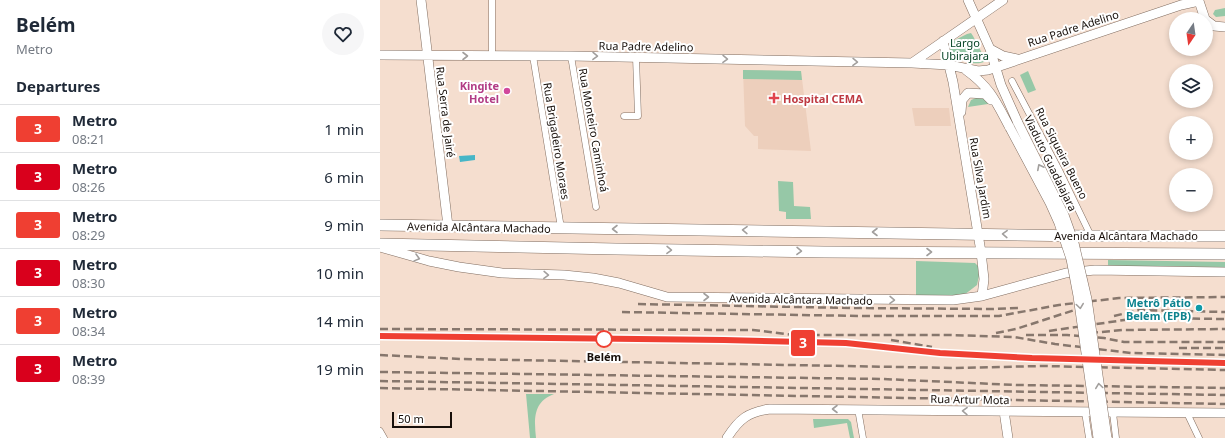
<!DOCTYPE html>
<html lang="en">
<head>
<meta charset="utf-8">
<style>
  :root { --surface:#fff; --page:#f6f6f7; --text:#1f2937; --muted:#747a83; --line:#e0e1e3 }
  body { margin:0; font-family:"Noto Sans",sans-serif; background:var(--page); color:var(--text); height:100vh; display:flex; flex-direction:column; font-size:15px; white-space:nowrap }
  * { box-sizing:border-box; margin:0 }
  p { font-size:13px; color:var(--muted) }
  .icon { flex:none; width:22px; height:22px; fill:none; stroke:currentColor; stroke-width:2; stroke-linecap:round; stroke-linejoin:round }
  .map { position:relative; flex:1; overflow:hidden }
  .sheet { display:flex; flex-direction:column; background:var(--surface); width:380px }
  .sheet>* { flex:none }
  .badge { padding:0 8px; border-radius:3px; font-size:14px; line-height:26px }
  .needle { width:26px; rotate:193deg }
  .controls { position:absolute; left:789px; top:12px; display:grid; gap:8px }
  .controls a { display:grid; place-items:center; width:44px; height:44px; border-radius:50%; background:var(--surface); box-shadow:0 2px 6px #0003; font-size:20px }
  .scale { position:absolute; left:12px; bottom:10px; width:60px; box-sizing:border-box; padding-left:4px; border:2px solid #170f0a; border-top:0; font-size:11px; line-height:14px; white-space:nowrap; color:#170f0a; -webkit-text-stroke:3px #fff; paint-order:stroke }
  .map>.badge { position:absolute; translate:-50% -50%; box-shadow:0 0 0 2px #fff }
  h2 { padding:0 16px; font-size:15px; line-height:36px }
  .round { display:grid; place-items:center; flex:none; width:42px; height:42px; border-radius:21px; background:var(--page) }
  .headline { display:flex; align-items:center; justify-content:space-between; height:68px; padding:0 16px }
  h1 { font-size:19px; font-weight:700; line-height:30px }
  ul { padding:0; list-style:none }
  li { display:flex; align-items:center; gap:12px; height:48px; padding:0 16px; border-top:1px solid var(--line) }
  li div { flex:1 }
  li b { display:block; font-size:15px }
  li em { font-style:normal }
  li .badge { min-width:44px; font-weight:700; text-align:center }
  main { display:flex; flex:1; min-height:0 }
  .map>svg:first-child { display:block }
</style>
</head>
<body>
<main>
<section class="sheet">
<div class="headline"><div><h1>Belém</h1><p>Metro</p></div><a class="round"><svg class="icon" aria-label="heart" viewBox="0 0 24 24"><path d="M12 20l-8-8c-3-5 5-10 8-4 3-6 11-1 8 4z"/></svg></a></div>
<h2>Departures</h2>
<ul>
<li><span class="badge" style="background:#ef3f32;color:#fff">3</span><div><b>Metro</b><p>08:21</p></div><em>1 min</em></li>
<li><span class="badge" style="background:#d9001c;color:#fff">3</span><div><b>Metro</b><p>08:26</p></div><em>6 min</em></li>
<li><span class="badge" style="background:#ef3f32;color:#fff">3</span><div><b>Metro</b><p>08:29</p></div><em>9 min</em></li>
<li><span class="badge" style="background:#d9001c;color:#fff">3</span><div><b>Metro</b><p>08:30</p></div><em>10 min</em></li>
<li><span class="badge" style="background:#ef3f32;color:#fff">3</span><div><b>Metro</b><p>08:34</p></div><em>14 min</em></li>
<li><span class="badge" style="background:#d9001c;color:#fff">3</span><div><b>Metro</b><p>08:39</p></div><em>19 min</em></li>
</ul>
</section>
<div class="map">
<svg width="845" height="438" viewBox="0 0 845 438">
  <rect width="100%" height="100%" fill="#f5decf"/>
  <path fill="#edcfbc" d="M363,70l58,1 10,80 -53,-2v-13h-4l-9,-10z
    M532,108h37l2,18h-36z"/>
  <path fill="#96c8a7" d="M845,8v8l-9,1 -3,-3 2,-4z
    M591,33l2,3 12,23 -1,3c-10,4 -22,-2 -32,-5l-3,-14 18,-9z
    M363,70l58,1 1,9 -59,-1z
    M648,71l8,19 -8,3 -8,-18z
    M601,96l7,5v3l-20,3 3,-7z
    M398,181l15,1 1,24 16,1 1,12h-25v-7l-7,-1z
    M728,260l117,2v5l-117,-1z
    M536,261l59,2 3,3 1,10 -2,9 -13,10h-48z
    M146,394h28c-21,8 -20,25 -18,44h-6z
    M433,419h35l3,3 3,16h-4l-3,-15 -33,5z"/>
  <path fill="#47b6c7" d="M95,155v5l-15,2 -1,-6z"/>
  <g fill="none" stroke-linecap="round" stroke-linejoin="round">
    <defs>
      <path id="street" d="M112,56v-56
        M153,56l28,172
        M191,56l25,151
        M632,81l48,91 31,64
        M244,116h14l-2,-59
        M478,409l5,29
        M705,412l4,26
        M733,413l3,25
        M807,413l12,25
        M0,431l4,7"/>
      <path id="secondary" d="M41,0l27,226
        M588,0l22,49 11,36 17,38
        M826,20l8,6 11,1
        M563,41l10,41 28,170 3,27 -2,17
        M610,49l13,7 14,3
        M0,55l191,1 341,7 37,2 29,6 10,-1 193,-65 18,-4 6,18
        M532,63l91,-63
        M586,70c25,18 30,32 44,58
        M581,112l1,-12 6,-7 17,1 6,6
        M0,247l49,14 30,6 43,6 62,2 29,3 26,5 48,14 286,3 29,-4 84,-23 29,-3 130,2
        M624,411l4,27
        M347,438c12,-19 21,-26 43,-29l455,4"/>
      <path id="highway" d="M0,225l707,11h138
        M0,244l236,5 208,3 401,2"/>
    </defs>
    <use href="#street" stroke="#816d60" stroke-width="7"/>
    <use href="#secondary" stroke="#816d60" stroke-width="10"/>
    <use href="#highway" stroke="#816d60" stroke-width="12"/>
    <use href="#street" stroke="#fff" stroke-width="6"/>
    <use href="#secondary" stroke="#fff" stroke-width="9"/>
    <use href="#highway" stroke="#fff" stroke-width="11"/>
    <path stroke="#87776d" stroke-width="2.5" stroke-dasharray="8 4" stroke-linecap="butt" d="M258,304l212,4 142,1 26,-1
      M242,312l240,4h137l60,-11 60,-7 106,-1
      M734,316l25,-6 86,2
      M0,329l373,1 41,5h155l65,2 41,7 76,9 94,2
      M669,331l89,-13 87,1
      M616,333l20,-4 74,-24
      M710,333l33,-3 102,-1
      M646,335h41l37,3 20,4h101
      M0,336l344,4 122,3 94,10 92,5 193,5
      M511,340l41,7
      M799,348h46
      M0,355l80,4 494,9 89,-2 182,4
      M0,372l502,7 135,6 208,3
      M0,381l845,14
      M0,388l845,16"/>
    <defs>
      <path id="secondary-bridge" d="M638,123l46,92 10,28 13,56 20,139
        M630,128l40,75 9,20 12,36 7,37 20,142"/>
    </defs>
    <use href="#secondary-bridge" stroke="#816d60" stroke-width="10" stroke-linecap="butt"/>
    <use href="#secondary-bridge" stroke="#fff" stroke-width="9"/>
  </g>
  <defs><path id="oneway-chevron" d="M-2-3.5L2.5 0L-2 3.5" fill="none" stroke-width="1.6" stroke-linecap="round" stroke-linejoin="round"/></defs>
  <g stroke="#a29f9d">
    <use href="#oneway-chevron" transform="translate(85 56)"/>
    <use href="#oneway-chevron" transform="translate(215 56) rotate(1)"/>
    <use href="#oneway-chevron" transform="translate(345 59) rotate(1)"/>
    <use href="#oneway-chevron" transform="translate(475 62) rotate(1)"/>
    <use href="#oneway-chevron" transform="translate(660 167) rotate(-117)"/>
    <use href="#oneway-chevron" transform="translate(235 229) rotate(-180)"/>
    <use href="#oneway-chevron" transform="translate(365 230) rotate(-179)"/>
    <use href="#oneway-chevron" transform="translate(495 232) rotate(-180)"/>
    <use href="#oneway-chevron" transform="translate(625 234) rotate(-178)"/>
    <use href="#oneway-chevron" transform="translate(289 250) rotate(1)"/>
    <use href="#oneway-chevron" transform="translate(419 251) rotate(1)"/>
    <use href="#oneway-chevron" transform="translate(549 252)"/>
    <use href="#oneway-chevron" transform="translate(37 258) rotate(15)"/>
    <use href="#oneway-chevron" transform="translate(166 275) rotate(2)"/>
    <use href="#oneway-chevron" transform="translate(326 297)"/>
    <use href="#oneway-chevron" transform="translate(512 300) rotate(1)"/>
    <use href="#oneway-chevron" transform="translate(700 306) rotate(82)"/>
    <use href="#oneway-chevron" transform="translate(719 386) rotate(-98)"/>
    <use href="#oneway-chevron" transform="translate(455 409) rotate(-180)"/>
    <use href="#oneway-chevron" transform="translate(585 411) rotate(-179)"/>
  </g>
  <g fill="none" stroke-linecap="round" stroke-linejoin="round">
    <defs>
      <path id="line" d="M0,336l344,4 122,3 94,10 92,5 193,5"/>
    </defs>
    <use href="#line" stroke="#fff" stroke-width="9"/>
    <use href="#line" stroke="#ef3f32" stroke-width="6"/>
  </g>
  <circle fill="#d1479c" stroke="#fff" stroke-width="1.5" cx="127" cy="91" r="4"/>
  <path fill="#e0444e" stroke="#fff" stroke-width="1.5" d="M392 92h4v4h4v4h-4v4h-4v-4h-4v-4h4z"/>
  <circle fill="#0f9aa8" stroke="#fff" stroke-width="1.5" cx="819" cy="308" r="4"/>
  <circle fill="#fff" stroke="#ef3f32" stroke-width="2" cx="224" cy="339" r="8"/>
  <g text-anchor="middle" dominant-baseline="central" stroke-width="4" stroke-linejoin="round" paint-order="stroke">
    <g font-size="11" fill="#170f0a" stroke="#fff">
      <text transform="translate(693 28) rotate(-18)">Rua Padre Adelino</text>
      <text transform="translate(266 46) rotate(1)">Rua Padre Adelino</text>
      <text transform="translate(66 112) rotate(83)">Rua Serra de Jairé</text>
      <text transform="translate(214 130) rotate(80)">Rua Monteiro Caminhoá</text>
      <text transform="translate(177 141) rotate(81)">Rua Brigadeiro Moraes</text>
      <text transform="translate(682 153) rotate(63)">Rua Siqueira Bueno</text>
      <text transform="translate(671 163) rotate(64)">Viaduto Guadalajara</text>
      <text transform="translate(601 178) rotate(80)">Rua Silva Jardim</text>
      <text transform="translate(99 227) rotate(1)">Avenida Alcântara Machado</text>
      <text x="746" y="235">Avenida Alcântara Machado</text>
      <text transform="translate(421 299) rotate(1)">Avenida Alcântara Machado</text>
      <text transform="translate(590 399) rotate(1)">Rua Artur Mota</text>
    </g>
    <g font-size="11" fill="#054325" stroke="#fff">
      <text x="585" y="42">Largo<tspan x="585" dy="13">Ubirajara</tspan></text>
    </g>
    <g font-size="11" font-weight="bold" fill="#b23c85" stroke="#fff" text-anchor="end">
      <text x="119" y="85">Kingite<tspan x="119" dy="13">Hotel</tspan></text>
    </g>
    <g font-size="11" font-weight="bold" fill="#be3a42" stroke="#fff" text-anchor="start">
      <text x="403" y="98">Hospital CEMA</text>
    </g>
    <g font-size="11" font-weight="bold" fill="#0d838f" stroke="#fff" text-anchor="end">
      <text x="811" y="302">Metrô Pátio<tspan x="811" dy="13">Belém (EPB)</tspan></text>
    </g>
    <g font-size="11" font-weight="bold" fill="#170f0a" stroke="#fff">
      <text x="224" y="356">Belém</text>
    </g>
  </g>
</svg>
<div class="controls">
<a><svg class="needle" viewBox="-14 -14 28 28"><path d="M0-13l5 13h-10z" fill="#e53935"/><path d="M0 13l5-13h-10z" fill="#747a83"/></svg></a>
<a><svg class="icon" aria-label="layers" viewBox="0 0 24 24"><path d="M12 4l9 5-9 5-9-5zM3 14l9 5 9-5"/></svg></a>
<a>+</a>
<a>−</a>
</div>
<div class="scale">50 m</div>
<b class="badge" style="left:423px;top:343px;background:#ef3f32;color:#fff">3</b>
</div>
</main>
</body>
</html>
